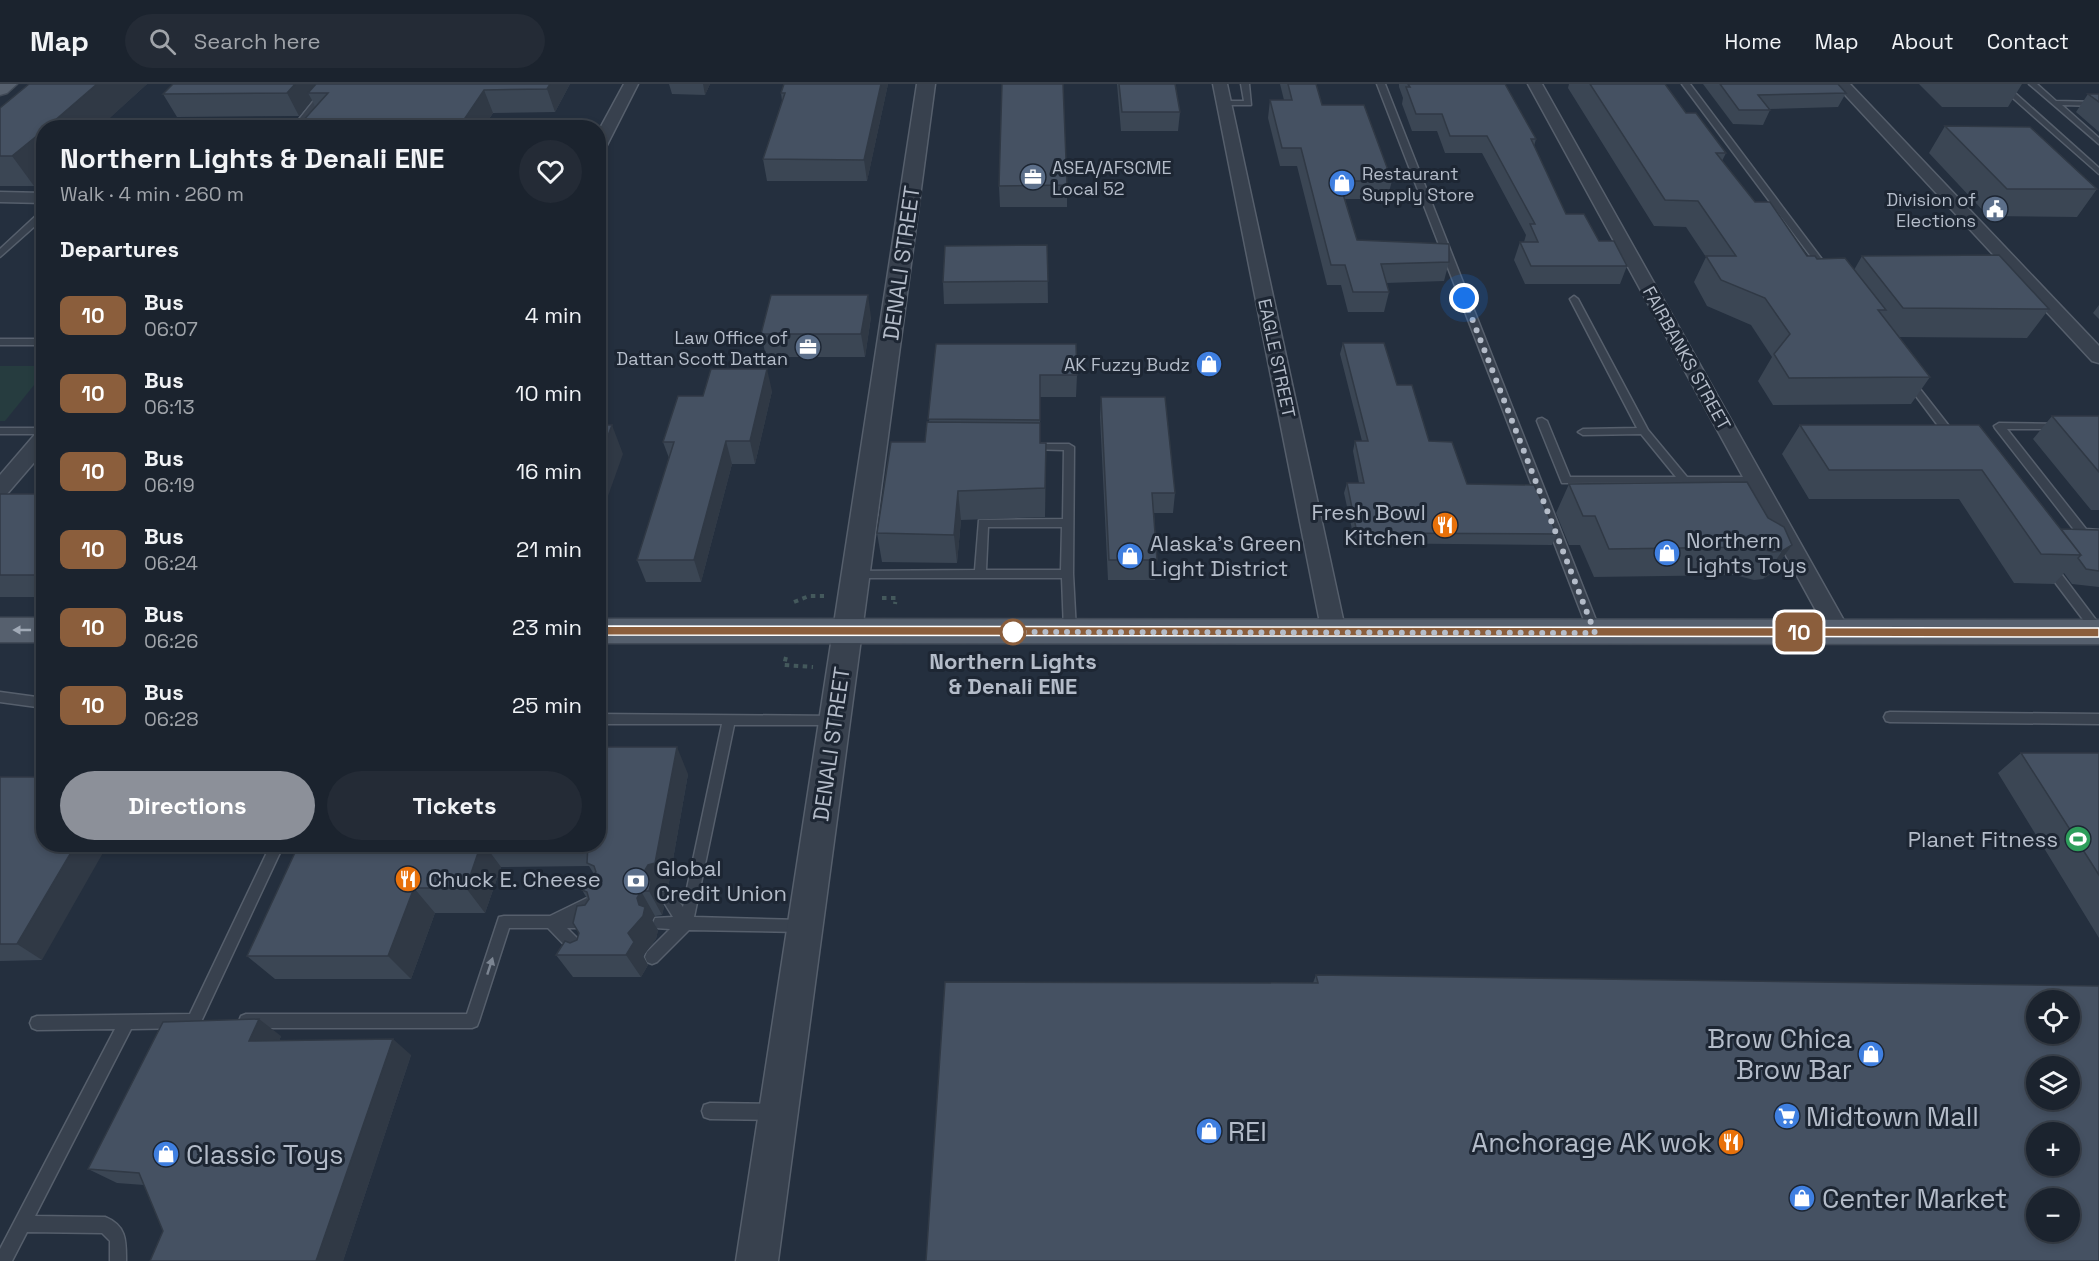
<!DOCTYPE html>
<html lang="en">
<head>
<meta charset="utf-8">
<style>
  :root { --surface:#1b232e; --page:#242b36; --text:#f1f3f6; --muted:#a0a4aa; --line:#39404a; --accent:#8c9099 }
  body { margin:0; font-family:"Space Grotesk",sans-serif; background:var(--page); color:var(--text); height:100vh; display:flex; flex-direction:column; font-size:22px; white-space:nowrap }
  * { box-sizing:border-box; margin:0 }
  p { font-size:20px; color:var(--muted) }
  .icon { flex:none; width:33px; height:33px; fill:none; stroke:currentColor; stroke-width:2; stroke-linecap:round; stroke-linejoin:round }
  .map { position:relative; flex:1; overflow:hidden }
  .details { position:absolute; left:36px; top:36px; width:570px; height:732px; display:flex; flex-direction:column; background:var(--surface); border-radius:24px; box-shadow:0 3px 9px #0003,0 0 0 2px var(--line) }
  .details>* { flex:none }
  .badge { padding:0 12px; border-radius:9px; font-size:21px; line-height:39px }
  .controls { position:absolute; left:2026px; top:906px; display:grid; gap:12px }
  .controls a { display:grid; place-items:center; width:54px; height:54px; border-radius:50%; background:var(--surface); box-shadow:0 3px 9px #0003,0 0 0 2px var(--line); font-size:30px }
  .you { position:absolute; width:30px; height:30px; margin:-15px; border:4px solid #fff; border-radius:50%; background:#1a73e8; box-shadow:0 0 0 9px #1a73e833 }
  .map>.badge { position:absolute; translate:-50% -50%; box-shadow:0 0 0 3px #fff }
  h2 { padding:0 24px; font-size:22px; line-height:54px }
  .round { display:grid; place-items:center; flex:none; width:63px; height:63px; border-radius:32px; background:var(--page) }
  .overview { display:flex; align-items:center; justify-content:space-between; height:102px; padding:0 24px }
  h1 { font-size:28px; font-weight:700; line-height:45px }
  .cta { display:flex; gap:12px; margin-top:auto; padding:12px 24px }
  .cta a { flex:1; height:69px; border-radius:36px; background:var(--accent); color:#fff; font-size:24px; font-weight:700; line-height:69px; text-align:center }
  .cta a+a { background:var(--page); color:var(--text) }
  ul { padding:0; list-style:none }
  li { display:flex; align-items:center; gap:18px; height:78px; padding:0 24px }
  li div { flex:1 }
  li b { display:block; font-size:22px }
  li em { font-style:normal }
  li .badge { min-width:66px; font-weight:700; text-align:center }
  header { display:flex; align-items:center; gap:36px; box-sizing:border-box; height:84px; padding:0 30px; background:var(--surface); border-bottom:2px solid var(--line) }
  header strong { font-size:28px }
  nav { display:flex; gap:33px; margin-inline-start:auto; font-size:21px }
  .search { width:420px; height:54px; background:var(--page); display:flex; align-items:center; gap:15px; box-sizing:border-box; padding:0 21px; border-radius:33px; color:var(--muted); font-size:22px }
  .map>svg:first-child { display:block }
</style>
</head>
<body>
<header>
<strong>Map</strong>
<div class="search"><svg class="icon" aria-label="search" viewBox="0 0 24 24"><circle cx="10" cy="10" r="6"/><path d="M15 15l6 6"/></svg>Search here</div>
<nav><a>Home</a><a>Map</a><a>About</a><a>Contact</a></nav>
</header>
<div class="map">
<svg width="2099" height="1177" viewBox="0 0 2099 1177">
  <rect width="100%" height="100%" fill="#242f3e"/>
  <path fill="#263c3f" d="M0,282h43v8l-38,47h-5z"/>
  <g fill="none" stroke-linecap="round" stroke-linejoin="round">
    <defs>
      <path id="service" d="M1241,0h8l2,21h-30l-1,-2 4,-2h20z
        M1377,0h8l216,549 -2,3h-8l-2,-3z
        M1682,0h8l140,186v4h-6z
        M1997,0h8l94,84v6z
        M2029,0h8l19,17 43,1v4l-37,-1 37,33v6z
        M41,127h3v7l-44,39v-8z
        M1574,212l4,3 70,131 39,47h68l5,3 -1,2 -197,1 -25,-62 1,-2 4,-1 5,3 23,56h106l-35,-43 -58,1 -5,-3 5,-3 54,-1 -67,-129z
        M0,255h44v6h-44z
        M1910,295l3,1 43,55v4h-8l-41,-55 -2,-2z
        M1999,339l64,1 1,2 -5,3h-52l79,100 13,1v8l-20,-2 -84,-108 -1,-2z
        M0,344h44v6h-44z
        M1031,360h38l5,3 -1,127 3,57 -2,3 -4,1 -6,-4 -2,-53h-210l-2,-3 2,-3 4,-1 119,-1 4,-50 84,-1 1,-69 -37,-1v-4zM988,443h74l-1,43h-75z
        M2049,478l4,1 46,61v11l-5,-1 -49,-65 -2,-3 2,-3z
        M0,608l44,6v10l-44,-6z
        M1890,628l209,2v10l-209,-2 -4,-1 -2,-4 2,-4z
        M598,630l240,2 2,4 -2,4 -4,1h-100l-40,192 108,3 5,1 2,5 -2,5 -5,1 -113,-2 -32,32 -5,2 -5,-2 -2,-5 2,-5 23,-23 -15,-1 -2,-5 2,-5 18,-1 -13,-21 2,-4 5,-2 5,2 11,15 39,-183h-124z
        M271,760h13l-85,182 -5,2 -63,1 -96,187 70,1c22,9 21,24 21,44h-16v-20l-8,-8 -75,-1 -15,29h-12v-12l115,-220 -78,1 -5,-2 -2,-5 2,-5 5,-2 153,-2z
        M591,812l5,2 2,4 -2,4 -18,10 16,1 2,5 -2,5 -5,1h-22l20,20 2,5 -2,5 -5,2 -5,-2 -29,-30h-39l-30,93 -2,5 -5,2h-226l-5,-2 -2,-5 2,-5 5,-2h221l32,-97 5,-1h46z
        M710,1019l65,1 6,2 2,6 -2,6 -6,2 -65,-1 -6,-2 -2,-6 2,-6z"/>
      <path id="minor" d="M327,0h15l-35,44h-15z
        M624,0h14l-32,63 -8,4v-19z
        M1213,0h14l119,549 -4,6 -8,3 -8,-3 -4,-6z
        M1528,0h14l305,542 4,6 -4,6 -8,3 -8,-3z
        M1835,0h15l249,262v17l-7,-2z
        M0,108l44,1v10l-44,-1z
        M44,347v20l-37,43 -7,2v-21l37,-43z"/>
      <path id="tertiary" d="M917,0h18l-157,1177h-42z"/>
      <path id="primary" d="M0,0h17l-10,9 -7,2z
        M0,534h44v24h-44z
        M598,535l1501,1v24l-1501,-1z"/>
    </defs>
    <use href="#service" stroke="#565f6c" stroke-width="3"/>
    <use href="#minor" stroke="#565f6c" stroke-width="3"/>
    <use href="#tertiary" stroke="#565f6c" stroke-width="3"/>
    <use href="#primary" stroke="#414a57" stroke-width="3"/>
    <path stroke="#44595c" stroke-width="4" stroke-dasharray="4.5 4.5" stroke-linecap="butt" d="M882,514h14l-1,6
      M794,518l15,-6h15
      M786,573l-2,8 29,2"/>
    <use href="#service" fill="#38414e" fill-rule="evenodd"/>
    <use href="#minor" fill="#38414e" fill-rule="evenodd"/>
    <use href="#tertiary" fill="#38414e" fill-rule="evenodd"/>
    <use href="#primary" fill="#56606e" fill-rule="evenodd"/>
  </g>
  <path fill="#3b4654" d="M29,0h118l-113,102h-34v-78z
    M570,0l-15,28 -62,1 -10,15h-180l-2,-5 14,-16 -3,-7 -13,16 -122,1 -14,-23z
    M669,0h41l-5,11 -33,-1z
    M888,0l-21,97h-100l-4,-22 19,-58 -1,-8z
    M1117,0h58l5,28 -2,19h-57z
    M1280,0h36l6,21 70,76 -5,18h-42l12,41 92,22 -5,19 -58,2 3,9 -5,20h-36l-7,-27h-14l-30,-119h-17l-12,-48 2,-18h14z
    M1399,0h106l31,55 -2,7 32,68 61,52 -7,18h-95l-11,-24 6,-18h4l2,-7 -44,-82h-37l-8,-22h-25l-10,-27 1,-6 -4,-11z
    M1569,0h96l21,29 40,40 -4,8 33,41 52,54 47,14 8,-14 187,53 -22,29 -128,-1 31,40 -19,27 -138,1 -15,-24 14,-24 -21,-32 -44,-19 -13,-24 12,-25 -20,-30 -32,-1 -86,-138z
    M1703,0h135l8,9 -8,14 -69,2 1,1 -7,15 -30,-1z
    M1919,0h103l-14,23h-66z
    M2088,10h11v38l-23,-20z
    M1945,42l152,63 -20,28 -89,-1 -59,-63z
    M1067,101v22h-67l-1,-21z
    M1047,161l1,58 -104,1 -1,-22z
    M2099,221v14l-6,-6z
    M871,233l-6,40h-99l-5,-23z
    M1343,259l54,42 32,56 38,43 90,50 -5,11 -197,-2 -11,-50 3,-10h12l-6,-32 2,-10h7l-22,-87z
    M936,260l141,31 -1,22h-36v46h6l-1,74 -84,3 -4,43 -75,-1 -5,-29 48,-91 4,-20z
    M772,307l-17,73h-23l-31,118h-55l-9,-22 32,-102 -6,-16 40,-46z
    M1101,313l74,96 -2,20h-19l3,47 -2,20h-47l-8,-163z
    M2052,332h47v94h-8l-58,-71z
    M1800,341h179l82,104 38,1v57l-27,-3 -8,-11 -10,11 -40,-1 -55,-84h-150l-27,-45z
    M1569,400l199,34 24,27 -20,28 -9,6 -9,1 -19,-5 -141,2 -14,-32h-11l-13,-32z
    M44,410v103h-44v-102z
    M2021,669h78v185l-101,-165z
    M688,690l-20,114 -7,2 -3,5 6,12 -2,8 -7,1 -3,4 6,10 -2,9 -13,17 5,9 -7,12h-68l-17,-22 14,-12 7,-3 8,-35 3,-5 -6,-10 12,-16 -5,-8 -88,1 -16,46h-50l-24,66h-136l-28,-23 52,-112h299z
    M0,693l42,183 -42,1z
    M1316,891l783,11 -786,-3z
    M281,952l-2,5 132,14 -68,206h-193l13,-30 -19,-46 -27,-2 -29,-14z"/>
  <path fill="#303945" d="M97,0h50l-48,44h-53z
    M295,0h29l-16,9 4,7 -13,16 -12,-23z
    M550,0h20l-15,28 -8,-23z
    M703,0h7l-5,11z
    M881,0h7l-21,97 -3,-21z
    M484,6l9,23 -10,15h-24z
    M44,46v47l-10,9 -22,-30z
    M868,211l3,22 -6,40 -4,-23z
    M767,285l5,22 -17,73 -5,-23z
    M612,341l11,29 -25,70v-62z
    M726,357l6,23 -31,118 -7,-22z
    M1046,359v29l-1,45v-29z
    M958,407l3,29 -4,43 -3,-28z
    M1792,461l-20,28 -9,6 19,-28z
    M677,663l11,27 -20,114 -7,2 -3,5 6,12 -2,8 -13,-24 -4,-21z
    M76,760h32l-66,116 -25,-16z
    M481,760h3l17,23 -16,46 -19,-25z
    M414,804l21,25 -24,66 -23,-23z
    M641,807l14,25 -3,4 6,10 -2,9 -13,17 5,9 -7,12 -15,-22 2,-22 9,-35z
    M259,935l22,17 -9,21 -23,-16z
    M393,955l18,16 -68,206h-27z"/>
  <path fill="#455162" stroke="#303945" stroke-width="1.5" fill-rule="evenodd" d="M29,0h68l-51,44h-2v2l-32,26h-12v-48z
    M173,0h122l-8,9 -124,1z
    M316,0h234l-3,5 -63,1 -25,37 -12,1h-59l3,-4 -90,-1 27,-30h-20z
    M784,0h97l-17,76 -101,-1 22,-66h-4z
    M1002,0h61l4,101 -68,1z
    M1119,0h56l5,28h-58z
    M1288,0h28l6,21h42l28,76h-53l18,59 92,4v18l-68,2 8,28h-36l-8,-27h-14l-30,-117h-19l-12,-48h22z
    M1408,0h97l31,55h-5l35,75h18l15,27h15l13,25h-96l-11,-24h18l-8,-18h5l-48,-88h-37l-8,-22h-26l-10,-27h4z
    M1590,0h75l21,29h10l30,40h-10l39,49h15l37,54h8l2,3 28,-1 41,52h-8l52,67 -141,1 -15,-24 16,-20 -25,-36 -44,-18 -15,-24h30l-38,-55 -33,-1z
    M1720,0h118l8,9 -88,2 12,15h-31z
    M2088,10h11v8z
    M1945,42l85,1 67,62h-90z
    M1047,161l1,36 -105,1 2,-36z
    M1999,171l50,54 -146,-1 -41,-52z
    M771,211h97l-7,39h-100z
    M1343,259h41l13,42h15l17,56 23,1 15,42 67,1 23,49 -200,-1 -10,-50h17l-9,-42h13z
    M936,260h140l1,31h-37v45l-112,-1z
    M711,285h56l-17,72h-24l-32,119h-57l37,-118h-11l15,-46h25z
    M1101,313h64l10,96h-23l5,67h-48z
    M2052,332h47v56z
    M927,338l113,1v20h6l-1,45 -87,3 -4,44 -77,-2 14,-91h34z
    M598,341h14l-14,37z
    M1800,341h179l102,130 -40,-1 -59,-84h-153z
    M1747,398l21,36 16,9 8,18 -10,6 -9,1 -19,-5 -145,2 -14,-33h-12l-14,-32z
    M0,410h44v81h-44z
    M2061,445l38,1v41l-13,-2 -8,-11 3,-3z
    M598,663h79l-22,116 -7,2 -3,5 6,12 -2,9h-8l-4,7 2,7 6,2 -2,9 -15,17 6,9 -8,13h-70l9,-14 5,2 7,-3 2,-7 -6,-10 4,-17 8,-1 4,-6 -2,-7 -5,-2 2,-8 12,-10 -2,-6 -7,-3 1,-19h10z
    M2021,669h78v122z
    M0,693h44v67h32l-59,100h-17z
    M299,760h182l-15,44h-52l-26,68h-141z
    M1316,891l783,11v275h-1173l19,-279 373,1zM2037,916h33v34h-33zM2037,982h33v34h-33zM2037,1048h33v34h-33zM2037,1114h33v34h-33z
    M259,935l-10,22 144,-2 -77,222h-166l13,-30 -24,-58 -51,-4 75,-147z"/>
  <defs><path id="oneway-solid" d="M-6-.8H1V-3.2L6.5 0L1 3.2V.8H-6Z" transform="scale(1.5)"/></defs>
  <use fill="#a1aab7" href="#oneway-solid" transform="translate(22 546) rotate(-180)"/>
  <use fill="#7c8592" href="#oneway-solid" transform="translate(490 882) rotate(-72)"/>
  <path fill="#8b5e3c" stroke="#fff" stroke-width="1.5" d="M598,542l1501,2v9l-1501,-2 -5,-4z"/>
  <g fill="none" stroke-linecap="round" stroke-linejoin="round">
    <path stroke="#b4bcc9" stroke-width="6" stroke-dasharray="0 10.8" d="M1013,548l582,1 -131,-335"/>
  </g>
  <defs>
    <symbol id="office-disc" viewBox="-11 -11 22 22"><circle r="9.5" fill="#5c6f8a" stroke="#1d2633"/><path d="M-6-3h4V-5.5h4V-3h4V5H-6ZM-1-4.5V-3h2v-1.5ZM-6 0V1H6V0Z" fill="#fff"/></symbol>
    <symbol id="shop-disc" viewBox="-11 -11 22 22"><circle r="9.5" fill="#3f7fe0" stroke="#1d2633"/><path d="M-5-2.5h2.3a2.7 3.5 0 0 1 5.4 0H5L5.5 6h-11ZM-1.5-2.5h3a1.5 2.3 0 0 0-3 0Z" fill="#fff"/></symbol>
    <symbol id="civic-disc" viewBox="-11 -11 22 22"><circle r="9.5" fill="#5c6f8a" stroke="#1d2633"/><path d="M-.6-6.5H3V-4.5H.6V-3L4-1V1h2V6H-6V1h2V-1L-.6-3ZM-1.2 2.5V6h2.4V2.5Z" fill="#fff"/></symbol>
    <symbol id="restaurant-disc" viewBox="-11 -11 22 22"><circle r="9.5" fill="#e8710a" stroke="#1d2633"/><path d="M-5-6h1v4h1v-4h1v4h1v-4h1v5L-1.5 .5V6h-2V.5L-5-1ZM5-6V6H3V1.5H1.5Q1.5-4 5-6Z" fill="#fff"/></symbol>
    <symbol id="stadium-disc" viewBox="-11 -11 22 22"><circle r="9.5" fill="#2e9e5b" stroke="#1d2633"/><path d="M0-5a6.5 5 0 1 0 0 10a6.5 5 0 1 0 0-10ZM-3.5-1.8h7v3.6h-7Z" fill="#fff"/></symbol>
    <symbol id="bank-disc" viewBox="-11 -11 22 22"><circle r="9.5" fill="#5c6f8a" stroke="#1d2633"/><path d="M-6-4H6V4H-6ZM0-2.3a2.3 2.3 0 1 0 0 4.6a2.3 2.3 0 1 0 0-4.6Z" fill="#fff"/></symbol>
    <symbol id="supermarket-disc" viewBox="-11 -11 22 22"><circle r="9.5" fill="#3f7fe0" stroke="#1d2633"/><path d="M-6-5.5h2.5l.6 2H6L4.5 2H-2.5L-4.4-4H-6ZM-1.5 3.2a1.3 1.3 0 1 0 .1 0ZM3 3.2a1.3 1.3 0 1 0 .1 0Z" fill="#fff"/></symbol>
  </defs>
  <g fill-rule="evenodd">
    <use href="#office-disc" x="1018" y="78" width="30" height="30"/>
    <use href="#shop-disc" x="1327" y="84" width="30" height="30"/>
    <use href="#civic-disc" x="1980" y="110" width="30" height="30"/>
    <use href="#office-disc" x="793" y="248" width="30" height="30"/>
    <use href="#shop-disc" x="1194" y="265" width="30" height="30"/>
    <use href="#restaurant-disc" x="1430" y="426" width="30" height="30"/>
    <use href="#shop-disc" x="1652" y="454" width="30" height="30"/>
    <use href="#shop-disc" x="1115" y="457" width="30" height="30"/>
    <use href="#stadium-disc" x="2063" y="740" width="30" height="30"/>
    <use href="#restaurant-disc" x="393" y="780" width="30" height="30"/>
    <use href="#bank-disc" x="621" y="782" width="30" height="30"/>
    <use href="#shop-disc" x="1856" y="955" width="30" height="30"/>
    <use href="#supermarket-disc" x="1772" y="1017" width="30" height="30"/>
    <use href="#shop-disc" x="1194" y="1032" width="30" height="30"/>
    <use href="#restaurant-disc" x="1716" y="1043" width="30" height="30"/>
    <use href="#shop-disc" x="151" y="1055" width="30" height="30"/>
    <use href="#shop-disc" x="1787" y="1099" width="30" height="30"/>
  </g>
  <circle fill="#fff" stroke="#8b5e3c" stroke-width="3" cx="1013" cy="548" r="12"/>
  <g text-anchor="middle" dominant-baseline="central" stroke-width="6" stroke-linejoin="round" paint-order="stroke">
    <g font-size="18" fill="#b4bcc9" stroke="#1d2633" text-anchor="end">
      <text x="1052" y="83" text-anchor="start">ASEA/AFSCME<tspan x="1052" dy="21">Local 52</tspan></text>
      <text x="1362" y="89" text-anchor="start">Restaurant<tspan x="1362" dy="21">Supply Store</tspan></text>
      <text x="1976" y="115">Division of<tspan x="1976" dy="21">Elections</tspan></text>
      <text x="788" y="253">Law Office of<tspan x="788" dy="21">Dattan Scott Dattan</tspan></text>
      <text x="1190" y="280">AK Fuzzy Budz</text>
    </g>
    <g font-size="18" fill="#b4bcc9" stroke="#1d2633">
      <text transform="translate(1277 274) rotate(78)">EAGLE STREET</text>
      <text transform="translate(1687 274) rotate(61)">FAIRBANKS STREET</text>
    </g>
    <g font-size="22" fill="#b4bcc9" stroke="#1d2633">
      <text transform="translate(901 179) rotate(-82)">DENALI STREET</text>
      <text transform="translate(831 660) rotate(-82)">DENALI STREET</text>
    </g>
    <g font-size="22" fill="#b4bcc9" stroke="#1d2633" text-anchor="start">
      <text x="1426" y="428" text-anchor="end">Fresh Bowl<tspan x="1426" dy="25">Kitchen</tspan></text>
      <text x="1686" y="456">Northern<tspan x="1686" dy="25">Lights Toys</tspan></text>
      <text x="1150" y="459">Alaska's Green<tspan x="1150" dy="25">Light District</tspan></text>
      <text x="2058" y="755" text-anchor="end">Planet Fitness</text>
      <text x="656" y="784">Global<tspan x="656" dy="25">Credit Union</tspan></text>
      <text x="428" y="795">Chuck E. Cheese</text>
    </g>
    <g font-size="22" font-weight="bold" fill="#b4bcc9" stroke="#1d2633">
      <text x="1013" y="577">Northern Lights<tspan x="1013" dy="25">&amp; Denali ENE</tspan></text>
    </g>
    <g font-size="27" fill="#b4bcc9" stroke="#1d2633" text-anchor="start">
      <text x="1852" y="954" text-anchor="end">Brow Chica<tspan x="1852" dy="31">Brow Bar</tspan></text>
      <text x="1806" y="1032">Midtown Mall</text>
      <text x="1228" y="1047">REI</text>
      <text x="1712" y="1058" text-anchor="end">Anchorage AK wok</text>
      <text x="186" y="1070">Classic Toys</text>
      <text x="1822" y="1114">Center Market</text>
    </g>
  </g>
</svg>
<div class="controls">
<a><svg class="icon" aria-label="locate" viewBox="0 0 24 24"><circle cx="12" cy="12" r="6"/><path d="M12 2v4M12 18v4M2 12h4M18 12h4"/></svg></a>
<a><svg class="icon" aria-label="layers" viewBox="0 0 24 24"><path d="M12 4l9 5-9 5-9-5zM3 14l9 5 9-5"/></svg></a>
<a>+</a>
<a>−</a>
</div>
<div class="you" style="left:1464px;top:214px"></div>
<b class="badge" style="left:1799px;top:548px;background:#8b5e3c;color:#fff">10</b>
<section class="details">
<div class="overview"><div><h1>Northern Lights &amp; Denali ENE</h1><p>Walk · 4 min · 260 m</p></div><a class="round"><svg class="icon" aria-label="heart" viewBox="0 0 24 24"><path d="M12 20l-8-8c-3-5 5-10 8-4 3-6 11-1 8 4z"/></svg></a></div>
<h2>Departures</h2>
<ul>
<li><span class="badge" style="background:#8b5e3c;color:#fff">10</span><div><b>Bus</b><p>06:07</p></div><em>4 min</em></li>
<li><span class="badge" style="background:#8b5e3c;color:#fff">10</span><div><b>Bus</b><p>06:13</p></div><em>10 min</em></li>
<li><span class="badge" style="background:#8b5e3c;color:#fff">10</span><div><b>Bus</b><p>06:19</p></div><em>16 min</em></li>
<li><span class="badge" style="background:#8b5e3c;color:#fff">10</span><div><b>Bus</b><p>06:24</p></div><em>21 min</em></li>
<li><span class="badge" style="background:#8b5e3c;color:#fff">10</span><div><b>Bus</b><p>06:26</p></div><em>23 min</em></li>
<li><span class="badge" style="background:#8b5e3c;color:#fff">10</span><div><b>Bus</b><p>06:28</p></div><em>25 min</em></li>
</ul>
<div class="cta"><a>Directions</a><a>Tickets</a></div>
</section>
</div>
</body>
</html>
